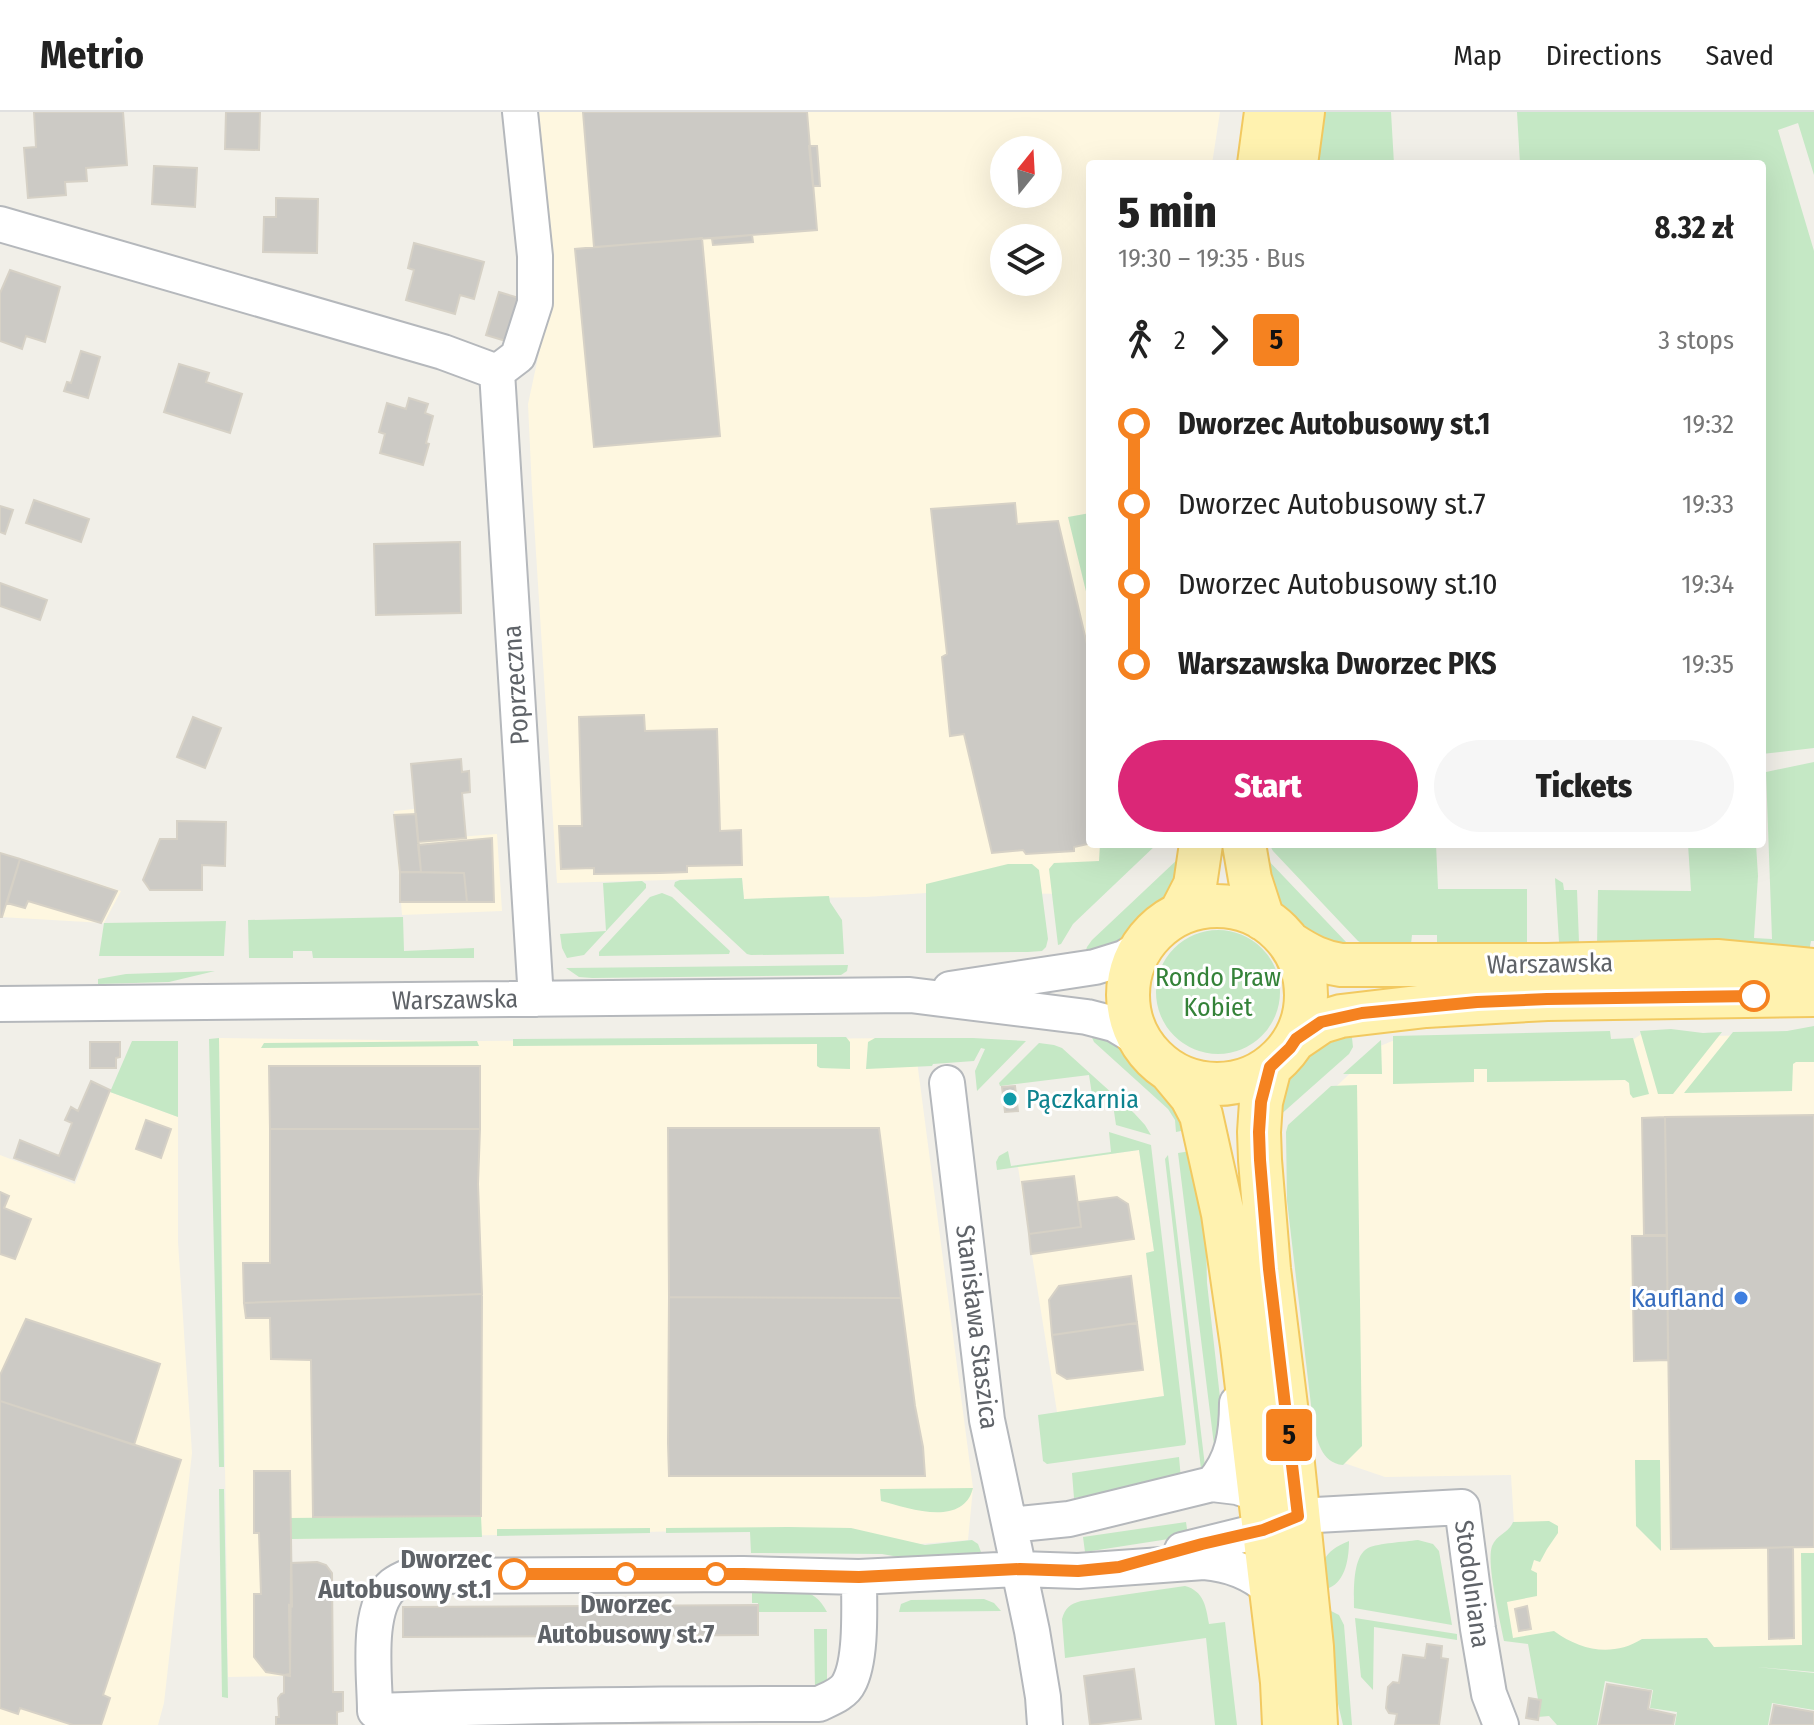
<!DOCTYPE html>
<html lang="en">
<head>
<meta charset="utf-8">
<style>
  :root { --surface:#fff; --page:#f6f6f6; --text:#222; --muted:#767676; --line:#e0e0e0; --accent:#db2777 }
  body { margin:0; font-family:"Fira Sans Condensed",sans-serif; background:var(--page); color:var(--text); height:100vh; display:flex; flex-direction:column; font-size:30px; white-space:nowrap }
  * { box-sizing:border-box; margin:0 }
  p { font-size:26px; color:var(--muted) }
  .icon { flex:none; width:44px; height:44px; fill:none; stroke:currentColor; stroke-width:2; stroke-linecap:round; stroke-linejoin:round }
  .map { position:relative; flex:1; overflow:hidden }
  .panel { position:absolute; left:1086px; top:48px; width:680px; height:688px; display:flex; flex-direction:column; background:var(--surface); border-radius:8px; box-shadow:0 8px 32px #0002 }
  .panel>* { flex:none }
  .badge { padding:0 16px; border-radius:6px; font-size:28px; line-height:52px }
  .needle { width:52px; rotate:18deg }
  .fabs { position:absolute; left:990px; top:24px; display:grid; gap:16px }
  .fabs a { display:grid; place-items:center; width:72px; height:72px; border-radius:50%; background:var(--surface); box-shadow:0 8px 32px #0002; font-size:40px }
  .map>.badge { position:absolute; translate:-50% -50%; box-shadow:0 0 0 4px #fff }
  .legs { display:flex; align-items:center; gap:12px; height:88px; padding:0 32px; font-size:26px }
  .legs p { margin-inline-start:auto }
  .overview { display:flex; align-items:center; justify-content:space-between; height:136px; padding:0 32px }
  h1 { font-size:44px; font-weight:800; line-height:60px }
  .button { display:flex; gap:16px; margin-top:auto; padding:16px 32px }
  .button a { flex:1; height:92px; border-radius:48px; background:var(--accent); color:#fff; font-size:32px; font-weight:800; line-height:92px; text-align:center }
  .button a+a { background:var(--page); color:var(--text) }
  ul { padding:0 32px; list-style:none }
  li { display:flex; align-items:center; gap:28px; height:80px; font-size:30px }
  li i { display:grid; place-items:center; width:12px; height:100%; margin:0 10px; background:currentColor }
  li i::after { content:''; width:20px; height:20px; margin:-10px; border:6px solid; border-radius:50%; background:var(--surface) }
  li p { margin-inline-start:auto }
  li:first-child i { background:linear-gradient(#0000 50%,currentColor 0) }
  li:last-child i { background:linear-gradient(currentColor 50%,#0000 0) }
  header { display:flex; align-items:center; gap:48px; box-sizing:border-box; height:112px; padding:0 40px; background:var(--surface); border-bottom:2px solid var(--line) }
  header strong { font-size:38px }
  nav { display:flex; gap:44px; margin-inline-start:auto; font-size:28px }
  .map>svg:first-child { display:block }
</style>
</head>
<body>
<header>
<strong>Metrio</strong>
<nav><a>Map</a><a>Directions</a><a>Saved</a></nav>
</header>
<div class="map">
<svg width="1814" height="1613" viewBox="0 0 1814 1613">
  <rect width="100%" height="100%" fill="#f1efe8"/>
  <path fill="#fef7e0" fill-rule="evenodd" d="M539,0h681l-8,52h-122v680h56l-57,50 -163,-1 -60,4 -122,2 -2,-21 -185,5 -25,-393 -4,-86 20,-93 -1,-61zM1004,38h44v44h-44zM1004,126h44v44h-44z
    M414,697l4,31 79,-6 5,77 -100,4 -8,-104z
    M0,740l121,39 -17,32 -104,-6z
    M1814,917v638l-221,-17 -86,-9 -9,-44 13,-68 3,-5 -3,-49 -126,2 -44,-15 -52,-331 89,-84 19,-8 234,2 12,-8 60,3 85,-1z
    M219,926l258,3 437,-3 59,450 -5,52 -49,4 -77,-16 -551,11 -1,137 -62,1z
    M110,980l68,25v125l14,211 -28,250 -6,22h-158v-570l75,29z
    M1139,1038l15,101 -8,2 18,143 -107,16 -39,-245z"/>
  <path fill="#c5e8c5" d="M1313,0h78l3,52h-88z
    M1517,0h297v63l-16,-52 -20,7 36,121v497l-52,6v-590h-242z
    M1090,401v95l-22,-91z
    M1814,650v179h-3l-2,11 -212,-6 1,-56 93,1 -3,-47h68l2,32 -4,62 18,1 -6,-167z
    M1100,732h57l-84,80 -12,20 -3,1 -9,-76 5,-6 45,-2z
    M1269,732h167l2,45h89v54l-90,1v-9h-25l-1,9 -46,1 -7,-4 -85,-90z
    M1188,742l-25,48 -18,14 -21,23 -13,8 -27,9 3,-9 5,-7 87,-82z
    M1266,746l81,85 2,3 -35,-2 -39,-42z
    M1008,752h24l7,6 9,69 -2,8 -4,4 -14,1 -102,1v-69z
    M742,766l2,21 85,-3 1,6 12,18 2,34 -93,1 -4,-1 -73,-68 1,-4 5,-2z
    M1555,766l8,5 1,7h13l2,52h-20z
    M642,769l4,3v4l-62,67 -17,3 -5,-10 -2,-14 46,-3 -3,-48z
    M662,781l10,4 58,54 -1,3 -130,2v-4l51,-55z
    M403,805l1,34 70,-3v10h-161l-1,-7h-19v7h-44l-1,-38z
    M226,809l-2,35h-125l5,-33z
    M1156 880a62 62 0 1 1 124 0a62 62 0 1 1-124 0Z
    M848,853l-1,6 -6,4 -249,3 -13,-1 -13,-9z
    M215,859l-46,11 -71,2v-5l28,-5z
    M1814,914v36h-18l-3,2 -1,27 -108,2 49,-61 54,-1z
    M1088,917l42,23 23,23 38,54 -15,3 -1,-12 -7,-11 -74,-67z
    M1351,917l2,18 -4,7 -71,63 7,-44 15,-16z
    M1671,917l32,4 19,-1 -49,62h-15l-18,-63z
    M1610,919l1,8 22,-1 16,56 -16,4 -3,-4 -1,-11 -4,-3 -138,2v-13h-13v13l-81,2v-48z
    M846,925l4,5v27l-30,-1 -3,-2v-22l-304,2v-7z
    M219,926l5,429h-5l-10,-428z
    M875,926h98l53,3 -49,50 -2,-20 10,-22 -4,-1 -7,13 -41,3 -1,2 -66,3 2,-27z
    M1381,928l1,34h-39z
    M132,929h46v76l-68,-25z
    M477,929l2,5 -218,2 3,-5z
    M1039,931l15,2 8,3 72,65 11,12 6,10 -35,-10 -4,-27 -19,3 -4,-26 -89,11 -1,-3z
    M1357,973l5,361 -19,19c-22,-2 -26,-25 -30,-43l-26,-221 -1,-69 2,-7 43,-39z
    M1109,1020l42,13 35,297 -1,3 -138,19 -4,-3 -5,-46 126,-19 -18,-143 8,-2 -15,-101 -142,20 -1,-8 3,-6 9,-5 3,15 100,-14z
    M1197,1038l8,48 2,85 15,132 -7,38 -37,-300z
    M1168,1043l37,311 -4,3 -36,-310z
    M1179,1345l2,22 -9,3 -98,16 -2,-25z
    M1635,1348h25l1,91 -25,-25z
    M973,1376c-10,40 -65,20 -92,13l-1,-12z
    M219,1377h5l4,209 -6,-1z
    M481,1404l1,21 -191,2 -1,-21z
    M1549,1409l9,5v7l-11,16 -7,13 -6,-2 -3,10 6,3v23l-30,6 6,36 41,-7c27,20 59,26 88,8l65,-1 7,9 88,-2 -1,-92h13v119l-57,-5 57,6v37l-42,-7 -4,22h-93l2,-13 -27,-4 3,-18 -48,-9 -8,44h-40l-8,-9 -11,1 3,-17 -3,-1 -10,-55 -24,-3c-4,-21 -18,-78 -12,-95 5,-12 17,-13 21,-24z
    M1186,1410l2,14 -103,16 -2,-15z
    M788,1415l63,1 74,17 47,-5 6,4 3,8 -41,7 -36,-1 -22,-4 -131,-1 -1,-21 -84,1v-5z
    M650,1416v5l-153,3v-7z
    M1418,1428l15,4 6,7 13,74 -98,-17c0,-15 -2,-52 14,-60 11,-5 36,-6 50,-8z
    M1349,1429c0,16 -3,40 -20,47 -1,0 -12,2 -13,2 4,-26 7,-39 33,-49z
    M1185,1474c19,5 21,21 24,38l16,-2 12,103h-22l-9,-87 -141,20 -3,-39c3,-11 8,-15 19,-18z
    M798,1478c15,3 22,9 29,22h-70l1,-9h-6v-12z
    M984,1487l10,4 7,8 -102,1 2,-8 10,-4z
    M1329,1498l10,5 5,10 8,100h-9l-21,-89z
    M1355,1506l102,16v6l-83,-13 -1,63 -12,-13z
    M814,1517h13v55l-12,5z"/>
  <path fill="#cccac5" stroke="#d6d1c6" stroke-width="2" d="M34,0h89l4,53 -41,3 1,13 -22,1 1,13 -38,3 -4,-50 12,-1z
    M226,0h34l-1,38 -34,-1z
    M583,0h224l10,118 -223,17z
    M809,34h8l3,40h-7z
    M154,54l43,2 -2,39 -43,-3z
    M276,86l42,1 -1,54 -54,-1 1,-35h12z
    M752,123l1,7 -40,3 -1,-6z
    M702,126l18,198 -126,11 -19,-198z
    M414,131l70,19 -10,37 -14,-4 -5,19 -49,-14 8,-30 -6,-2z
    M10,158l50,17 -15,55 -19,-6 -4,13 -22,-8v-48z
    M499,180l23,7 -13,43 -23,-7z
    M81,239l19,6 -12,41 -24,-7 3,-9 4,1z
    M179,252l30,9 -3,9 36,12 -12,39 -66,-21z
    M409,286l19,6 -3,9 8,3 -7,27 3,1 -6,21 -43,-12 5,-19 -6,-2 8,-29 19,6z
    M34,388l55,19 -8,23 -55,-19z
    M1015,391l2,21 41,-3 32,136v140l-2,47 -14,3v4l-48,3 -3,-4 -31,3 -28,-119 -14,2 -8,-79 5,-3 -16,-145z
    M0,394l13,4 -8,24 -5,-2z
    M460,430l1,71 -85,2 -2,-71z
    M0,471l47,17 -7,20 -40,-14z
    M644,603l1,16 72,-2 3,102 21,-1 1,35 -55,1v6l-27,1 -66,1v-6l-33,1 -2,-43h23l-3,-109z
    M193,605l28,11 -16,40 -28,-11z
    M461,647l1,13 7,-1 1,21 -8,1 4,45 -48,4 -7,-78z
    M416,702l5,58h-21l-6,-57z
    M177,709l49,1 -1,44 -23,-1v25h-52l-7,-10 17,-41h17z
    M492,726l2,64h-27l-3,-29 -43,-1 -3,-27z
    M0,741l20,6 -18,58h-2z
    M20,747l97,32 -16,32 -73,-22 -3,7 -18,-5z
    M400,760l64,1 3,29h-67z
    M90,930h30v15l-4,1v10h-26z
    M269,954h211v63h-210z
    M91,969l19,9 -36,90 -60,-22 6,-18 39,16 13,-33 -7,-3 6,-13 7,4z
    M1015,974l3,25 -13,1 -3,-25z
    M1814,1003v432l-143,2 -6,-432z
    M1665,1005l2,118h-23l-2,-117z
    M146,1008l25,9 -10,29 -25,-9z
    M668,1016h211l22,170 -232,-1z
    M270,1017h210l-2,55 4,110 -238,9 -1,-40h27z
    M1074,1064l7,51 -52,7 -7,-52z
    M0,1080l9,4 -5,12 27,11 -16,40 -15,-5z
    M1117,1085l11,7 6,35 -103,15 -2,-20 52,-7 -3,-25z
    M1632,1124h35l1,124 -34,1z
    M1131,1164l6,47 -85,12 -3,-35 10,-14z
    M482,1182l-1,222 -168,1 -2,-157 -40,-1 -1,-41h-24l-2,-15z
    M669,1185l232,1 14,108 8,41 2,29h-256l-1,-33z
    M26,1207l134,45 -26,81 -134,-44v-26z
    M1137,1211l6,47 -76,9 -10,-6 -5,-38z
    M0,1289l181,59 -78,235 7,3 -9,27h-28l-53,-17 -2,6 -18,-6z
    M254,1359h36l2,135 -3,-1 1,69 -6,1 -18,-3 -12,-15v-63h7l-2,-61h-5z
    M1793,1435l1,91 -25,1 -1,-91z
    M317,1450l9,3 6,8 1,119h10v19l-6,1v13h-61v-8h3l-1,-19 3,-4 3,-1v-18l6,1 1,-113z
    M758,1493v30l-355,2v-30z
    M1527,1494l4,23 -12,2 -4,-22z
    M1427,1532l15,2 -1,12 7,1 -9,66h-44l2,-11 -8,-1 -3,-5 2,-21 5,-5 6,1 4,-28 22,3z
    M1134,1557l7,50 -51,6 -6,-49z
    M1607,1572l44,7 -3,18 27,6 -2,10h-74z
    M1529,1586l12,2 -3,20 -12,-2z
    M1774,1593l40,7v13h-44z"/>
  <g fill="none" stroke-linecap="round" stroke-linejoin="round">
    <defs>
      <path id="minor" d="M0,112l443,128 54,20 39,627
        M497,260l21,-16 17,-53v-47l-15,-144
        M950,877l145,-22 29,-9 18,-11
        M0,892l910,-9 177,22 27,7 25,15
        M947,971l40,337 45,211 11,66 2,28
        M1212,1372c21,-23 25,-50 25,-81
        M1010,1413l59,-6 143,-35 25,3 22,7 22,12
        M1182,1438l81,-20 35,-14 164,-9 16,122 11,65 12,31
        M859,1465c0,28 3,82 -10,106 -5,11 -20,16 -30,21 -148,0 -296,1 -444,7 0,-34 -10,-103 18,-126 5,-4 12,-7 17,-9l333,-2 116,3 161,-8 58,2 126,-9c25,2 47,10 66,27"/>
      <path id="major" d="M1259,52l7,-52
        M1296,52l7,-52
        M1244,732l6,35 13,40
        M1128 883a89 89 0 1 1 178 0a89 89 0 1 1-178 0Z
        M1180,802l15,-29 6,-41
        M1291,832c17,11 30,18 50,21h206l170,-4 97,9
        M1296,927l25,-17 20,-6 85,-10 121,-7 267,-4
        M1270,955l-9,35 -2,30 1,28 9,109 23,185 20,193 4,78
        M1171,960l20,24 10,19 22,99 19,132 40,336 2,43"/>
    </defs>
    <use href="#minor" stroke="#b5b8bc" stroke-width="38"/>
    <use href="#major" stroke="#f2c960" stroke-width="46"/>
    <use href="#minor" stroke="#fff" stroke-width="34"/>
    <use href="#major" stroke="#fff2af" stroke-width="42"/>
  </g>
  <g fill="none" stroke-linecap="round" stroke-linejoin="round">
    <defs>
      <path id="line-1" d="M514,1462h229l116,3 161,-8 58,2 41,-4 83,-23 61,-14 35,-14 -29,-247 -9,-109 -1,-28 2,-30 9,-35 20,-19 6,-9 25,-17 41,-9 115,-11 70,-3 207,-3"/>
    </defs>
    <use href="#line-1" stroke="#fff" stroke-width="18"/>
    <use href="#line-1" stroke="#f58220" stroke-width="12"/>
  </g>
  <g fill="#fff" stroke="#f58220" stroke-width="4">
    <circle cx="1754" cy="884" r="14"/>
    <circle cx="514" cy="1462" r="14"/>
    <circle cx="626" cy="1462" r="10"/>
    <circle cx="716" cy="1462" r="10"/>
  </g>
  <circle fill="#0f9aa8" stroke="#fff" stroke-width="3" cx="1010" cy="987" r="8"/>
  <circle fill="#3f7fe0" stroke="#fff" stroke-width="3" cx="1741" cy="1186" r="8"/>
  <g text-anchor="middle" dominant-baseline="central" stroke-width="6" stroke-linejoin="round" paint-order="stroke">
    <g font-size="26" fill="#5f6368" stroke="#fff">
      <text transform="translate(516 573) rotate(-94)">Poprzeczna</text>
      <text transform="translate(1550 852) rotate(-1)">Warszawska</text>
      <text transform="translate(455 888) rotate(-1)">Warszawska</text>
      <text transform="translate(977 1215) rotate(83)">Stanisława Staszica</text>
      <text transform="translate(1472 1472) rotate(82)">Stodolniana</text>
    </g>
    <g font-size="26" fill="#348238" stroke="#fff">
      <text x="1218" y="865">Rondo Praw<tspan x="1218" dy="30">Kobiet</tspan></text>
    </g>
    <g font-size="26" fill="#0d838f" stroke="#fff" text-anchor="start">
      <text x="1026" y="987">Pączkarnia</text>
    </g>
    <g font-size="26" fill="#366cbe" stroke="#fff" text-anchor="end">
      <text x="1725" y="1186">Kaufland</text>
    </g>
    <g font-size="26" font-weight="bold" fill="#5f6368" stroke="#fff" text-anchor="end">
      <text x="492" y="1447">Dworzec<tspan x="492" dy="30">Autobusowy st.1</tspan></text>
      <text x="626" y="1492" text-anchor="middle">Dworzec<tspan x="626" dy="30">Autobusowy st.7</tspan></text>
    </g>
  </g>
</svg>
<div class="fabs">
<a><svg class="needle" viewBox="-14 -14 28 28"><path d="M0-13l5 13h-10z" fill="#e53935"/><path d="M0 13l5-13h-10z" fill="#767676"/></svg></a>
<a><svg class="icon" aria-label="layers" viewBox="0 0 24 24"><path d="M12 4l9 5-9 5-9-5zM3 14l9 5 9-5"/></svg></a>
</div>
<b class="badge" style="left:1289px;top:1323px;background:#f58220;color:#111">5</b>
<section class="panel">
<div class="overview"><div><h1>5 min</h1><p>19:30 – 19:35 · Bus</p></div><b>8.32 zł</b></div>
<div class="legs"><svg class="icon" aria-label="walk" viewBox="0 0 24 24"><circle cx="13" cy="4" r="2"/><path d="M13 8l-2 6 4 7M11 14l-3 7M7 12l3-4h3l4 4"/></svg>2<svg class="icon" aria-label="forward" viewBox="0 0 24 24"><path d="M9 5l7 7-7 7"/></svg><b class="badge" style="background:#f58220;color:#111">5</b><p>3 stops</p></div>
<ul>
<li><i style="color:#f58220"></i><b>Dworzec Autobusowy st.1</b><p>19:32</p></li>
<li><i style="color:#f58220"></i><span>Dworzec Autobusowy st.7</span><p>19:33</p></li>
<li><i style="color:#f58220"></i><span>Dworzec Autobusowy st.10</span><p>19:34</p></li>
<li><i style="color:#f58220"></i><b>Warszawska Dworzec PKS</b><p>19:35</p></li>
</ul>
<div class="button"><a>Start</a><a>Tickets</a></div>
</section>
</div>
</body>
</html>
